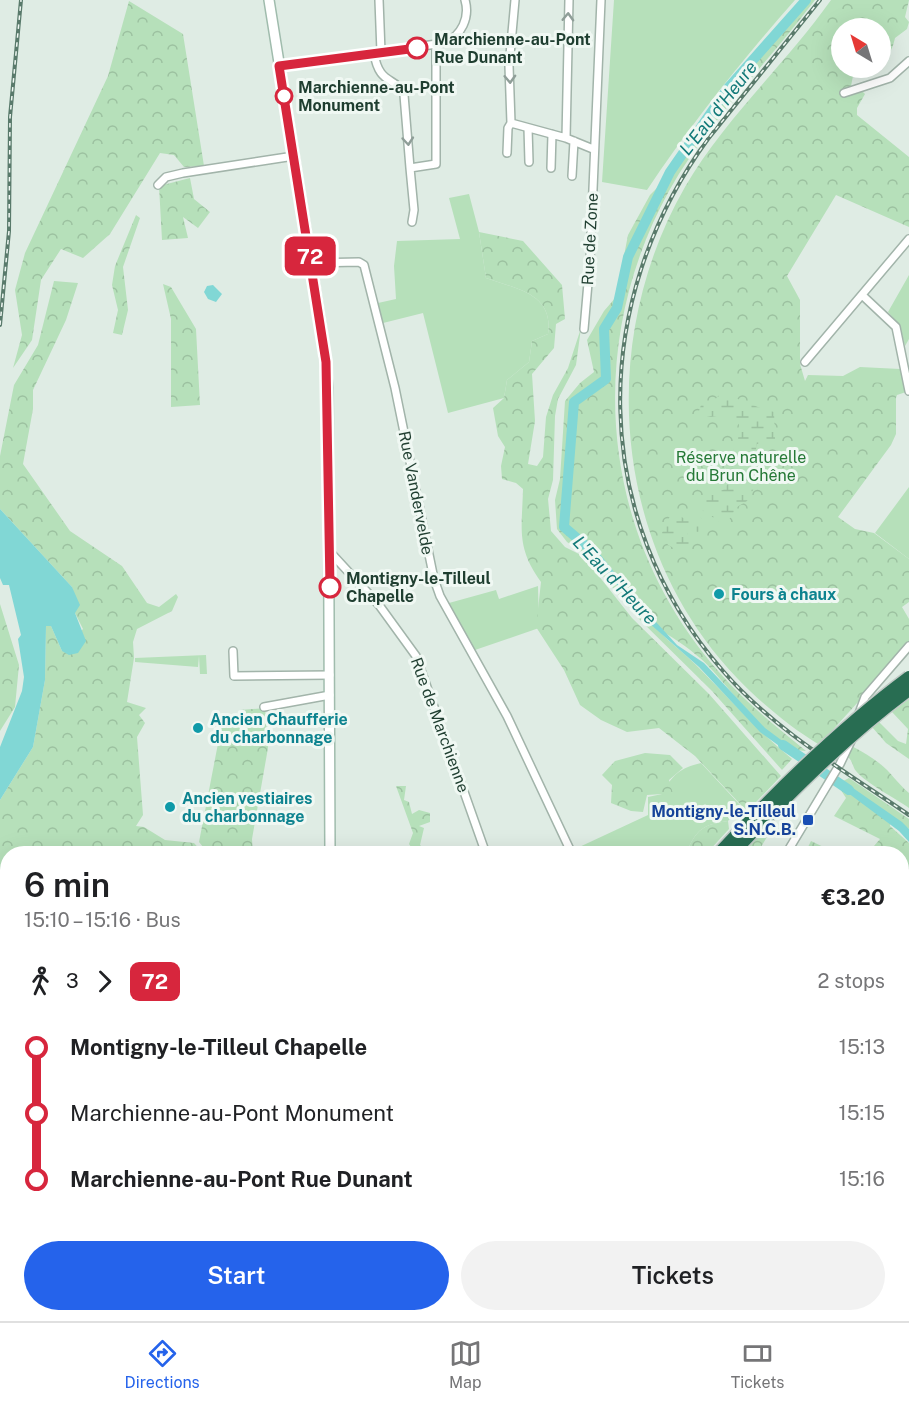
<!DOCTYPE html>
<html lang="en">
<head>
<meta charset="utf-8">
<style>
  :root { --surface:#fff; --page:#f2f2f2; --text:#202124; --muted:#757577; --line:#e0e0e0; --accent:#2563eb }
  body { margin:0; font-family:"Public Sans",sans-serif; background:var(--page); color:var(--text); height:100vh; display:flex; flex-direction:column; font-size:22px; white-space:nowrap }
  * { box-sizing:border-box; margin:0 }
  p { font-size:20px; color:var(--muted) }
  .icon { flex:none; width:33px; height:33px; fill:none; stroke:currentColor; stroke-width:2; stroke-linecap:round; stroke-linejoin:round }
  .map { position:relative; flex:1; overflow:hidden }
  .details { position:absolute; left:0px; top:846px; width:909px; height:476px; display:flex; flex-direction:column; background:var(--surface); border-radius:24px 24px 0 0; box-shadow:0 6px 24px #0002 }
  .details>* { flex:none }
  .badge { padding:0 12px; border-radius:9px; font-size:21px; line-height:39px }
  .needle { width:39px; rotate:322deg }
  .buttons { position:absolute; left:831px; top:18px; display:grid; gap:12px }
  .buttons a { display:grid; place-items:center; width:60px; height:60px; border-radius:50%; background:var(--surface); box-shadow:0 6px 24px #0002; font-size:30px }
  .map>.badge { position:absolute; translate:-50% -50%; box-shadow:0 0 0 3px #fff }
  .legs { display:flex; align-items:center; gap:9px; height:66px; padding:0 24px; font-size:20px }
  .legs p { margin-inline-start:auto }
  .head { display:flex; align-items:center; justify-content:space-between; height:102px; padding:0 24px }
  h1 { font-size:33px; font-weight:600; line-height:45px }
  .cta { display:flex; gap:12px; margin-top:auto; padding:12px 24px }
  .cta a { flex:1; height:69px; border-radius:36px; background:var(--accent); color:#fff; font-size:24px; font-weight:600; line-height:69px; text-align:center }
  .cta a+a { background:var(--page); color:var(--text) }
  ul { padding:0 24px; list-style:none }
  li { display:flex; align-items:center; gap:21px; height:66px; font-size:22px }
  li i { display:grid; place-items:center; width:9px; height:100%; margin:0 8px; background:currentColor }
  li i::after { content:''; width:15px; height:15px; margin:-8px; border:4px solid; border-radius:50%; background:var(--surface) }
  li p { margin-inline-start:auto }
  li:first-child i { background:linear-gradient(#0000 50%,currentColor 0) }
  li:last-child i { background:linear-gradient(currentColor 50%,#0000 0) }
  .tab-bar { display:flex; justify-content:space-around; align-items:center; height:84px; border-top:2px solid var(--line); background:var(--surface); font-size:16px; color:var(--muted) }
  .tab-bar a { display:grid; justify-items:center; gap:3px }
  .tab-bar .current { color:var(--accent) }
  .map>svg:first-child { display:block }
</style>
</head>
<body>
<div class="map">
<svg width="909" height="1321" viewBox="0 0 909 1321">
  <defs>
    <pattern id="forest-crowns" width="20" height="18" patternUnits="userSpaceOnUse" patternTransform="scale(1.5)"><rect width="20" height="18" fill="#b6e0ba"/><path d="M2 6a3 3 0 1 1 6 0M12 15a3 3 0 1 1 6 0" fill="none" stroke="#9cc1a0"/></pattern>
    <pattern id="wetland-marsh" width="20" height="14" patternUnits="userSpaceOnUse" patternTransform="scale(1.5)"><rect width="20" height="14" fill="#b6e0ba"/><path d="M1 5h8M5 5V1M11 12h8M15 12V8" fill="none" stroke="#9cc1a0"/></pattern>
  </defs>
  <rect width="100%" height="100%" fill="#dfece4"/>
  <path fill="#b6e0ba" d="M614,0h181c-54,61 -103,123 -148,190l-45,-8z
    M469,194l10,38 7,46c30,11 68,15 62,56l-16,7 -3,21 -22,18 -3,18 -56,15 -25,-100 -40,10 -5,-20 18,-4 -2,-33 3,-25 63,-2 -11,-41z
    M909,275v64l-4,7 -5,-20 -12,-14z
    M860,367l40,2 6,23 -9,3 -1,3 -50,-1 -41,-16 3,-6 35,1z
    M909,487v72l-34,-26z
    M538,586l1,42 -64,22 -26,-47 47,-13 3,9z
    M206,655l1,19h-7l-1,-18 -1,11 -63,-5v-4z
    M701,763l40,43 -13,15c-26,4 -31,8 -42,32l-109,1 -2,-5 73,-34v-18l14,-3c10,-19 18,-26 39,-31z
    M909,1252v42l-7,-16v-20z
    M580,1314h22l1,6 -21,1z"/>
  <path fill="url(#forest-crowns)" d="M810,0h5c-48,64 -107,121 -146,191 -86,156 -69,346 50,481 26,30 56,54 87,79 -36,0 -80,-71 -106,-93 -12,-10 -29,-23 -42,-28 13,14 28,24 41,38 31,31 59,63 93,91l-10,11 -70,-79 -75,-74 -52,-63 -18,-12 -10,-13 -2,-29 5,-21 5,-78 15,-18 14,-11 -7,-32 17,-29 12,-14 12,-62 22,-40 27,-27 43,-64z
    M831,0h78l-4,17 4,5 -2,7 -12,9c-2,9 -5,18 -14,21l-1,-31h-38v40h31l-4,5 -13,-1 -3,4 -3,15 11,-1 4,4 -8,14v7l52,42v70l-73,-32 -49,81 13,24v64l5,17 91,2v51l-5,11 -53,72 17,12 19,4 35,26v43l-7,5 7,12v27l-80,88c16,9 35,17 50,29 12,9 18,20 30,30v15c-14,-10 -42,-24 -53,-37 -3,-3 -3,-9 -7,-13 -7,-7 -22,-9 -31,-14 -28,-17 -58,-42 -81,-66 -125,-131 -141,-336 -52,-491 40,-69 100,-122 146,-187z
    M129,1l54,33 21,132 -20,1 -10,-12 -14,-2 -50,81 -27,24 -22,-9 -20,31 -9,60 -19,28 9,-33 -7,-45 10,-37 83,-177z
    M190,178l4,21 16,13 -12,16 -15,-11 5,21 -26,2 -3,-54z
    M136,215l4,3 -17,49 5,43 -6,25 -9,-2 5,-23 -6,-25 3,-19z
    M479,232l44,9 39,44 3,34 -9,5 -2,24 -22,26 3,47 -7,43 9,2 6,-9 3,-40 7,-22 15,-27 13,-40 -5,37 -18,34 -3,17 -2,64 -5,19 3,32 14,16 18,9 49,62 77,76 72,82 -43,45 -3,-8 6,-8 -46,-49 -36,-28 -32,4 -26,-12 -21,-15 -16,-35 -28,-43 5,-45c-25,-35 -19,-52 -18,-93l-7,-6 -14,-4 -1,-13 4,-19 -7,-11 -5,-28 11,-10 3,-18 22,-18 3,-21 16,-7c6,-41 -32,-45 -62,-56z
    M54,281l24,2 -12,37 -33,70v19l-10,55 47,67 52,35 25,37 12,4 17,-13 2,3 -6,14 -35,18 -4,13 1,16 -7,44 19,6 -7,7 6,8 -8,14 6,78 -7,11 8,1 21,13 29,3 9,10 -195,1v179h-8v-233l33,-53 12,-67 1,-55 5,1 11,25 21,-22 -8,-16 -3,-26 -72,-78v-53l14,-71 24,-40z
    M163,284l8,3 25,42 4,76 -29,2v-88z
    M0,604l19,61 -4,42 -15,24z
    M909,699v60l-23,-16 -14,-16 7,-5 19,19 8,3 2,-15 -16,-17z
    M265,708l3,40 -16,91 1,14h-45l-9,-11 22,-114 18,-6 1,-12z
    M645,753l25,2 13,13 -14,12 5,17 -12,-3 -15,1 -4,17 -12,-1 -20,-8 1,-18 -10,-10 13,-14z
    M849,778l60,41v10l-18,-13 -1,10 19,17v167l-7,-1v-86l5,-5v-16l-5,-6v-42l-34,-1 12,-14 -46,-23 12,-18 -9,-14z
    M396,786h10l-2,14 5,2 3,12 7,-4 11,3v9l-11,4 5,2 -4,17 9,8h-14l-6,-9 4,-11z
    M728,821l1,8 -22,24h-21c11,-24 16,-28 42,-32z
    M770,826v6l-9,15 3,6 -22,1 16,-19z
    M811,841l25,12h-31z
    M902,1203l7,5v44l-7,4z
    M682,1314h81l-7,7h-70z"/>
  <path fill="url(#wetland-marsh)" d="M720,394c19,3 35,14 54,18l1,27 -18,5 -5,23 -24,-7 10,-19 1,-17 -11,-10 -17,3 -13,-3 3,-9 11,-2z
    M731,466l28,13 -12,22 -10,6 -10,16 -7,-1 -18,-12 7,-17 14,-3 6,-8z
    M678,515l7,4 13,-4 8,7 -8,10 -12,-5 3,12 4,6 -6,10 -19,-10 -6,-12 8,-17z"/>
  <path fill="#81d7d5" d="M213,285l9,9 -6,8 -8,-3 -4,-7 3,-6z
    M0,509l72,78 8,18 -5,8 11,28 -8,12 -9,2 -7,-4 -11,-25h-5l-1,54 -12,67 -33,53v-53l22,-56 2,-14 -6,-38 3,-4 -12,-50h-6l-3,-7z
    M577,534l23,20 35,45 42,46 27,18 61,65 31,23 -3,5 -33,-24 -61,-65 -50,-44 -53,-63 -23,-21z
    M840,779l62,43 7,7v13l-10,-11 -63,-47z"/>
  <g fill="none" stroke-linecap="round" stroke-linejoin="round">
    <path stroke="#81d7d5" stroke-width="10" d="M585,545l-21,-18 10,-125 32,-23 -2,-50 13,-21 11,-51 42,-85 58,-84 78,-88
      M783,745l66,45"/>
    <defs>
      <path id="minor" d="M379,0l2,52
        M515,0l-6,66 2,57 55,15 27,11
        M374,53c5,33 22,23 30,42l6,73 26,-4v-118
        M279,66l165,-23c18,-7 26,-26 21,-43
        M844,93l46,-15 19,-17
        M528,128l1,34
        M566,138l3,-138
        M507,153l1,-25 3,-5
        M410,168l4,42 -2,12
        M551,168l1,-34
        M572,176l2,-35
        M158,185l8,-8 17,-4 111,-17
        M311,263l48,-1 5,3 31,123 39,191 6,17 67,120 65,138
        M862,295l34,32 13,64
        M584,329l6,-69 11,-260
        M805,362l104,-123
        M330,552l49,53 37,51 70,198
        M233,651l1,25 96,-1
        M264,707l66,-12
        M858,716l7,-19 44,-51
        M786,854l54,-90 11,-23
        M0,899l8,13
        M902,1095l7,12
        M902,1146l7,-14
        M902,1198l7,5
        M481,1314l4,7
        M613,1314l1,7
        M656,1314l2,7
        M106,1321l1,-7
        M759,1321l8,-7"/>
      <path id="secondary" d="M269,0l52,326 7,62 2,466
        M330,1314v7"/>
      <path id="motorway" d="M0,1161l8,1
        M0,1178l8,1"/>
    </defs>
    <use href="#minor" stroke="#a2b4aa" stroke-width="10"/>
    <use href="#secondary" stroke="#a0bcad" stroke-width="12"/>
    <use href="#motorway" stroke="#c0c9c5" stroke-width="15"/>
    <use href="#minor" stroke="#fff" stroke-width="7"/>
    <use href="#secondary" stroke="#fff" stroke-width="9"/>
    <use href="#motorway" stroke="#286d52" stroke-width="12"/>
    <defs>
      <path id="rail" d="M820,0l-112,139c-119,163 -120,377 15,532 51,59 122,100 186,144
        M0,325l9,-94 1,-114 11,-117"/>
    </defs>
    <use href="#rail" stroke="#597a6b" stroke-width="4"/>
    <use href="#rail" stroke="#f0f8f3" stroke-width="1.5" stroke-dasharray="4.5" stroke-linecap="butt"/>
    <defs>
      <path id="motorway-bridge" d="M719,853c59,-64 120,-124 190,-176
        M732,854c56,-59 112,-116 177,-164"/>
    </defs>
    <use href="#motorway-bridge" stroke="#c0c9c5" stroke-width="15" stroke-linecap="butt"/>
    <use href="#motorway-bridge" stroke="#286d52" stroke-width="12"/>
  </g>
  <defs><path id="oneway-chevron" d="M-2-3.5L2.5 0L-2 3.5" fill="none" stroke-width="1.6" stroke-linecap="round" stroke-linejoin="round" transform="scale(1.5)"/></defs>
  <g stroke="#8f9e98">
    <use href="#oneway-chevron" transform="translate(568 17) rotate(-88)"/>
    <use href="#oneway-chevron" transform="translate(510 79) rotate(88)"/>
    <use href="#oneway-chevron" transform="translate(408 141) rotate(85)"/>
  </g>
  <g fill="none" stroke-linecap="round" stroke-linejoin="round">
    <defs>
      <path id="line-1" d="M330,587l-4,-225 -47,-296 138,-18"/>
    </defs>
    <use href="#line-1" stroke="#fff" stroke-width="14"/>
    <use href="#line-1" stroke="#d7263d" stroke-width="9"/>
  </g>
  <g fill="#fff" stroke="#d7263d" stroke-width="3">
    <circle cx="417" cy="48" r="10"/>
    <circle cx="284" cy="96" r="8"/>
    <circle cx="330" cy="587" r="10"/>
  </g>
  <g fill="#0f9aa8" stroke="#f0f8f3" stroke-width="2">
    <circle cx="719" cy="594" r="6"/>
    <circle cx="198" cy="728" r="6"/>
    <circle cx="170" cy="807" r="6"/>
  </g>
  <rect fill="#1a4fb4" stroke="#f0f8f3" stroke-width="2" x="802" y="814" width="12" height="12" rx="3"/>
  <g text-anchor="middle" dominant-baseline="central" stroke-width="6" stroke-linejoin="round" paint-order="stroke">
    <g font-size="16" font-weight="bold" fill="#1f3e30" stroke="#f0f8f3" text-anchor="start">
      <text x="434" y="39">Marchienne-au-Pont<tspan x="434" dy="18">Rue Dunant</tspan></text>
      <text x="298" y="87">Marchienne-au-Pont<tspan x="298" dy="18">Monument</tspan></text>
      <text x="346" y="578">Montigny-le-Tilleul<tspan x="346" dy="18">Chapelle</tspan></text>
    </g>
    <g font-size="16" fill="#1f3e30" stroke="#f0f8f3">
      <text transform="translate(590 239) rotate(-87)">Rue de Zone</text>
      <text transform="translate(416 493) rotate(79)">Rue Vandervelde</text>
      <text transform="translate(440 725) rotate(70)">Rue de Marchienne</text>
    </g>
    <g font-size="16" fill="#257936" stroke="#f0f8f3">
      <text x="741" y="457">Réserve naturelle<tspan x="741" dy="18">du Brun Chêne</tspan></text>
    </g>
    <g font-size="16" font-weight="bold" fill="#0d838f" stroke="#f0f8f3" text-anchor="start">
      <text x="731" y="594">Fours à chaux</text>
      <text x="210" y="719">Ancien Chaufferie<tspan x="210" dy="18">du charbonnage</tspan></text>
      <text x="182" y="798">Ancien vestiaires<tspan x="182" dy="18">du charbonnage</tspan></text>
    </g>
    <g font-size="16" font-weight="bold" fill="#164399" stroke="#f0f8f3" text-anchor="end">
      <text x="796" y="811">Montigny-le-Tilleul<tspan x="796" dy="18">S.N.C.B.</tspan></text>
    </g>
    <g font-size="18" font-style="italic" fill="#137a79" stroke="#f0f8f3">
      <text transform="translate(718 108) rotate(-52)">L'Eau d'Heure</text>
      <text transform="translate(615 580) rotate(47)">L'Eau d'Heure</text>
    </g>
  </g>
</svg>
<div class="buttons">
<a><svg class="needle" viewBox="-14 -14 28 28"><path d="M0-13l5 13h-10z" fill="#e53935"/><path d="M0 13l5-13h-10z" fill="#757577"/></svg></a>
</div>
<b class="badge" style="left:310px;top:256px;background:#d7263d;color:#fff">72</b>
<section class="details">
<div class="head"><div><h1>6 min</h1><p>15:10 – 15:16 · Bus</p></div><b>€3.20</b></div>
<div class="legs"><svg class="icon" aria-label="walk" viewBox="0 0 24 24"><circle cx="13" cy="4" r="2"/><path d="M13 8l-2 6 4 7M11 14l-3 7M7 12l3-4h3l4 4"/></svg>3<svg class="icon" aria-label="forward" viewBox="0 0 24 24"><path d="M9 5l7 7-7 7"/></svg><b class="badge" style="background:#d7263d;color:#fff">72</b><p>2 stops</p></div>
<ul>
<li><i style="color:#d7263d"></i><b>Montigny-le-Tilleul Chapelle</b><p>15:13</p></li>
<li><i style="color:#d7263d"></i><span>Marchienne-au-Pont Monument</span><p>15:15</p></li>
<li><i style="color:#d7263d"></i><b>Marchienne-au-Pont Rue Dunant</b><p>15:16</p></li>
</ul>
<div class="cta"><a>Start</a><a>Tickets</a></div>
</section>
</div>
<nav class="tab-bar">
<a class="current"><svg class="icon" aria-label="directions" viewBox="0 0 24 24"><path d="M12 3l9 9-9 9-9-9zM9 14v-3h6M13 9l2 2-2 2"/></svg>Directions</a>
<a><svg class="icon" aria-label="map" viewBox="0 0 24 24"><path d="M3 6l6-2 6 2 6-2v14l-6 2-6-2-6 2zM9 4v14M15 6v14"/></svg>Map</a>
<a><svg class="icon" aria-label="tickets" viewBox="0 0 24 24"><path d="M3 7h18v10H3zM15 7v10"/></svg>Tickets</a>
</nav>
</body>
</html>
